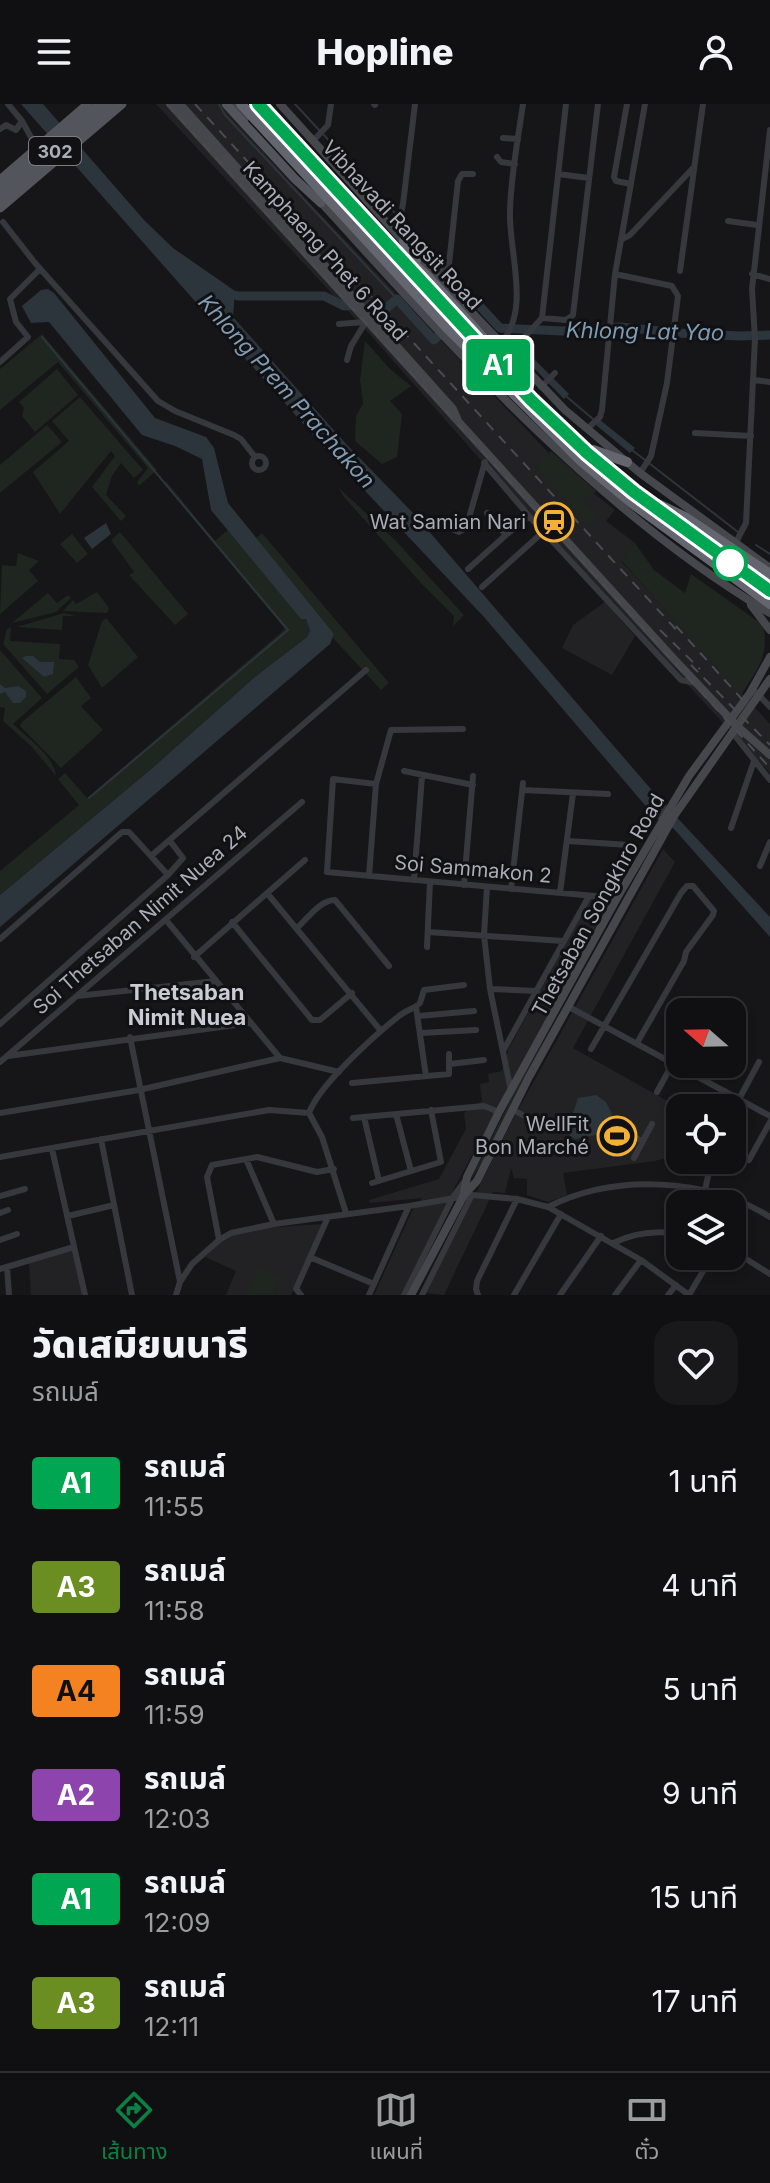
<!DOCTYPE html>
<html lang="th">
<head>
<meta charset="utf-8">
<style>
  :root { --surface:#101012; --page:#19191b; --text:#f1f3f6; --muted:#9c9d9f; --line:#303032; --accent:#0b8043 }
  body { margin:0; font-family:Inter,"Noto Sans Thai",sans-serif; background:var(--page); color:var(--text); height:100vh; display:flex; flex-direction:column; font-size:30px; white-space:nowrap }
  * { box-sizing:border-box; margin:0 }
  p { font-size:26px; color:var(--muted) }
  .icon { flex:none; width:44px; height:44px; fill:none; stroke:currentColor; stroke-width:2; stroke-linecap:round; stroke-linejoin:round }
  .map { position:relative; height:1191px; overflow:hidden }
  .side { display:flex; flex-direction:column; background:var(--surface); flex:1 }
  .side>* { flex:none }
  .badge { padding:0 16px; border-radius:6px; font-size:28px; line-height:52px }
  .needle { width:52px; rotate:290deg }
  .controls { position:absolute; left:666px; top:894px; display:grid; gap:16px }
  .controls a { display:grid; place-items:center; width:80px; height:80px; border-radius:16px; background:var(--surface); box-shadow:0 4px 12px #0003,0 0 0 2px var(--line); font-size:40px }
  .map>.badge { position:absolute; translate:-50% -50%; box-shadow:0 0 0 4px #fff }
  .round { display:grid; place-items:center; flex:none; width:84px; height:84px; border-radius:24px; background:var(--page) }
  .headline { display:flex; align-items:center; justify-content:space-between; height:136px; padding:0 32px }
  h1 { font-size:38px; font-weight:800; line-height:60px }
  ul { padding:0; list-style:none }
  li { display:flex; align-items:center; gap:24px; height:104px; padding:0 32px }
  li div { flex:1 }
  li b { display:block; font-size:30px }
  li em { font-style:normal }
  li .badge { min-width:88px; font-weight:700; text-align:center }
  header { display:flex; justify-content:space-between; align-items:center; height:104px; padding:0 32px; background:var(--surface); font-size:36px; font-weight:800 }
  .dock { display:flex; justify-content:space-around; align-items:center; height:112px; border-top:2px solid var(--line); background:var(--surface); font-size:22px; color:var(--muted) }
  .dock a { display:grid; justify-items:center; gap:4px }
  .dock .on { color:var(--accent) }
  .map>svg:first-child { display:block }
</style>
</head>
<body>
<header><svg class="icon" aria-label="menu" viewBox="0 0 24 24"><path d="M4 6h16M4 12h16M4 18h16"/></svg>Hopline<svg class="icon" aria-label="person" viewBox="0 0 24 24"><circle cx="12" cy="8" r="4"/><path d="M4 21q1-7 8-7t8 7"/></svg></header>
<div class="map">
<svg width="770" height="1191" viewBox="0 0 770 1191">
  <rect width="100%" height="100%" fill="#161618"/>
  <path fill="#222225" d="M156,0h64l87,96 259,271 49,39 -9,11 29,22 -14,18 149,163v49l-231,-247 -166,-188z
    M605,498l30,34 -23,39 -50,-27 11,-23z
    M663,745l12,13 -102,186 107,60v46l-25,7 -92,12 4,22 -19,7 -21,-7v-16l-13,-1 -3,-10 -6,25 -12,-1 -49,103 -18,-2 88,-176z
    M615,789l-159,292 -55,110h-27l38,-84 10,-13 -52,5 -1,-3 70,-21 27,-50 -2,-16 18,-12 -2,-17 9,-2 -1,-8 14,-3 6,-21 83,-153z
    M323,1120l-32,71h-65l10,-24 -31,-14 15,-15 13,-8 30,-6z
    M73,1146l10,45h-52l-2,-32z"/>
  <path fill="#1e261f" d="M42,230l115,136 -18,16 -2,-4 11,-14 -90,-106 -58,48v-41z
    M365,237l25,28 21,17 -21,15 12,13 -5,43 -15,7 -27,-23 1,-25 7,-12 -3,-24z
    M57,265l21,26 -43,37 -13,-16 2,-8 -5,-6z
    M80,293l63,73 -9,8 -13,-15 -9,13 -6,19 20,21 -5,5 -29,-34 23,-31 -4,-5 -51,63 -27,-42 36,-31 -17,-20z
    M47,321l15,17 -62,51v-28z
    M551,347l45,40 -12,11 14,16 -9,8 -54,-60z
    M166,377l49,60 13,-11 73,88 5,1 4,13 -3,5 -51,39 -107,95 -149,124v-24l79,-66 -21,-26 7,-6 22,25 198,-169 -120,-144z
    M339,384l57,53 68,74 -11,11 1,-10 -33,-33 -78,-87z
    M120,428l68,82 -13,11 -46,-50 5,-3 -23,-32z
    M262,429l127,150 -8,7 -48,-52v-4l-77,-96z
    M72,430l16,20 -11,9 -17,-19z
    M635,439l19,27 31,23 6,-19 72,51c7,31 -6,44 -22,70l-120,-135z
    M18,449l21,8 -10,9 9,11 -38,33 2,-49 14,1z
    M97,488l12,16 -2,5 -44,-2 10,-11 3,4z
    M48,489l9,10 11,-8 3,3 -15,14 -44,11z
    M64,509l12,3h-13l-1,14 -45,-3z
    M106,514l32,39 -36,31 -14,-23 14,-44z
    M11,523l-1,14 50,3 -1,15 15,1 5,7 -32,27 -44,-50 4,-15z
    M0,546l42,48 -29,26c14,13 42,33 43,52l-24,-29 -29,-26 2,-13 -5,-1z
    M76,573l15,21 -10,8 22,24 -42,38 -41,-42 2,-4z
    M561,906l-78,151 -14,22 47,-94z
    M258,1163l22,10 -7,18h-27z"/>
  <path fill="#2c353c" d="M21,0h22l101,116 29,28 62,43 -2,26 114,128 67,69 242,281 114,122v20l-96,-108 -18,-11 -172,-201 -164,-174z
    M48,185l6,4 101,125 51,19 8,11 14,55 106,131 -4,10 -330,283v-32l149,-124 107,-95 51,-39 3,-6 -4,-12h-5l-90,-109 -9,-51 -27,-13 -33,-11 -93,-113 -18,1 -9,-17 19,-16z
    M534,255l35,35 -5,5 -34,-35z
    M600,316l35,28 -5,5 -34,-28z
    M106,419l5,11 -19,15 -8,-11z
    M26,552h7l7,6h14l-1,12 -9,3 -22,-19z
    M0,580l5,4 13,-2 8,5v6l-6,6h-7l-8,-11 -5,2z
    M596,991l10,7 6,12 -6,19 -31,6 -5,-3 -2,-8 10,-30z"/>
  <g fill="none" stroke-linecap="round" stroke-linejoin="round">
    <path stroke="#2c353c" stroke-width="2" d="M219,0l6,11 172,184
      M295,0l24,26
      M323,30l120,132
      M447,166l29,32
      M42,233l246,293 -199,168
      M509,233l23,24
      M567,293l26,22
      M632,346l106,82
      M756,441l14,9"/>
    <path stroke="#2c353c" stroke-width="9" d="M226,189l12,3h86l20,10 31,-2 7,8 15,-13 37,41 42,-38 24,26 62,3 57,-4 60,6 60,3 31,-1"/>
    <path stroke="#37383d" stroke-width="6" d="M8,0l14,17 15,27
      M374,0l1,1
      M627,0l-13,73 2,4 15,3
      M0,25l6,-4 10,5 6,-9
      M503,34l15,1
      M313,37l15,-16 3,-21
      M497,53l4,5 14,2
      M558,70l31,4
      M728,117l29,4
      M3,118l32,41 123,138 17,10 59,24 7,4 14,18
      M390,123l11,-13 2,-10 12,-100
      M621,136l9,-5 64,-68
      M680,167l23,-167
      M615,170l57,12 6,10 -11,87 -16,73 -11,17
      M752,170l18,5
      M437,173l12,-13 9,-83 4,-7h11
      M542,214l24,2 7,-5 25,-211
      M339,220l25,-2
      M500,240c32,-33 8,-93 10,-134 1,-35 8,-71 13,-106
      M509,250l33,-36 24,-214
      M347,256l4,-14 16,-26
      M0,258l28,-25 -12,-15 -6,-23 30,-30
      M754,276l16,2
      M541,283l14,-14
      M587,325l13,-12 2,-7 13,-136 30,-170
      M695,329l56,3
      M252 359a7 7 0 1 1 14 0a7 7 0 1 1-14 0Z
      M484,359l45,53 -23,19 -19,-22
      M529,412l152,164 15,3
      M445,422l14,6 7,-4 19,-66
      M735,440l11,-21 9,-184 -3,-50 18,-159
      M468,465l38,-34
      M482,483l61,-55
      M756,588l14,15
      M732,628l38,48
      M404,667l69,14
      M376,680l-43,-5 -6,93 290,26
      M523,686l85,4
      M731,724l23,-67
      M568,737l61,4
      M151,752l215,-186
      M760,762l10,-24
      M168,771l15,-17 -13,-17
      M369,772l7,-92 15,-54 72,-1
      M414,776l8,-104
      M464,781l9,-109
      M487,783l-3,48 6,54 21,102
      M511,785l12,-106
      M267,789l114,138
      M560,789l13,-100
      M166,816l114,138 59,14
      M232,818l80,98h8l32,-27
      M297,824c11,-10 23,-28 38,-28l54,66
      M428,828l135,9
      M0,835l122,-107h7l39,43 -168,149
      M427,843l3,-65
      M194,853l111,-97
      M490,885l47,2
      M77,892l139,-15
      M416,903l10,69
      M569,903l201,109
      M701,908l8,-13
      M419,912l55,-5
      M421,929l55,-3
      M130,933l50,245
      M591,945l90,-156 6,-7h6l21,25 -1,4 -27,37 -2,9 -47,82
      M503,947l86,-155
      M8,952l242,-33
      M0,958l302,-260
      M450,960l34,-4
      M706,976l9,-16
      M352,979l97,-9v-20
      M657,988l23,-42
      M739,995l20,-37
      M715,1004l10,-17
      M512,1005l14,8
      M0,1009l139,-23 141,-32
      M396,1010l15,57
      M364,1013l15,64
      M353,1014l131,-12 15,6
      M101,1035l31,156
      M602,1042h3l11,-15 27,10
      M52,1045l33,146
      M0,1053l269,-47 40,3
      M634,1054l18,-34
      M246,1055l28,65
      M749,1056l21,-38
      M372,1079l69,-21 -10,-52
      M705,1086l5,-23
      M0,1092l25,-7
      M548,1103c67,-34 160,-29 222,10
      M0,1109l8,-3
      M346,1109l-24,-76 -13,-24c10,-28 66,-78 90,-97 7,-6 15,-7 21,-13l4,-13 40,-5
      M68,1112l46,-11
      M732,1117l11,-20
      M0,1136l17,-6
      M219,1136l-12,-63 5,-12 45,-8 60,15 17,-3
      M613,1139c21,-10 44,-13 67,-9
      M732,1146l38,24
      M312,1154l62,26
      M7,1163l2,28
      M0,1165l74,-22
      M176,1191l4,-13 12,-18 27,-24 12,-7 43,-9 135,-18 63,-11 45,4 31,8 93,53 48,35
      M301,1191l-5,-6 32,-72
      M369,1191l40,-89
      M404,1191l49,-98 11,-15
      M422,1191l50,-100
      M478,1191l-2,-6 1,-8 40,-82
      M514,1191l47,-81
      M560,1191l41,-59
      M615,1191l26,-35
      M668,1191l8,-10
      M689,1191l23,-39"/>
    <path stroke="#45474d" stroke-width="8" d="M170,0l502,553 65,69 33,29
      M180,0l273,305 4,9
      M232,0l13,14
      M280,0l126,140
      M318,95c135,149 278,311 452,414
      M416,150l149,156 75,63 130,95
      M751,501l19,25
      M463,1092l14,-15 52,-104 145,-261 96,-137
      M411,1191l52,-98 4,-20 32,-65 118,-214 72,-122 61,-83 20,-36"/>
    <path stroke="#53555c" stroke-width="9" d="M226,0l69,75 26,24
      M0,76l88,-76
      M0,86l100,-86
      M0,95l110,-95
      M0,104l122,-104"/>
    <path stroke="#63666e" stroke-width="10" d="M241,0l208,226 132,131 48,40 141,103
      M258,0l273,296 56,53 47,39 136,99
      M404,137l12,19
      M402,149l26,24 92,101
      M593,346l34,12
      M658,400l27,13 85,57"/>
    <path stroke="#4a4c52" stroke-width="2" stroke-dasharray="10 8" stroke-linecap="butt" d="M167,0l603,664
      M195,0l486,531
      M676,522l72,80
      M660,526l40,39
      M691,561l79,80"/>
  </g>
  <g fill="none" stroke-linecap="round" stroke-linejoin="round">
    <defs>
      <path id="line" d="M258,0l273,296 56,53 47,39 136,99"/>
    </defs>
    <use href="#line" stroke="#fff" stroke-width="18"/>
    <use href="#line" stroke="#00a651" stroke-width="12"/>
  </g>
  <defs>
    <symbol id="station-ring" viewBox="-11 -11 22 22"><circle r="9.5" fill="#111113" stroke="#f2b134" stroke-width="1.5"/><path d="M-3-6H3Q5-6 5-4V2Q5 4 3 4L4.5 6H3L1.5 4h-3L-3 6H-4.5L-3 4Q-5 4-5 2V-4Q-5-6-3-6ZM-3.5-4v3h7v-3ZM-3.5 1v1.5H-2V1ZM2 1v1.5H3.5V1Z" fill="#f2b134"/></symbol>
    <symbol id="stadium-ring" viewBox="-11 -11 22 22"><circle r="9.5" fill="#111113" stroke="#f2b134" stroke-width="1.5"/><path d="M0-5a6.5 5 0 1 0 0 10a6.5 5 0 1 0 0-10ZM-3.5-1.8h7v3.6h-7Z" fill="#f2b134"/></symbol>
  </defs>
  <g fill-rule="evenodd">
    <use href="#station-ring" x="532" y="396" width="44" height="44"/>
    <use href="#stadium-ring" x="595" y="1010" width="44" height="44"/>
  </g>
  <circle fill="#fff" stroke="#00a651" stroke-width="4" cx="730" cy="459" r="16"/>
  <g text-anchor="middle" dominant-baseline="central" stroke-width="6" stroke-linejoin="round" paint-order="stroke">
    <rect fill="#111113" stroke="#7b7e86" stroke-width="2" x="29" y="33" width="52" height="28" rx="6"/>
    <g font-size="18" font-weight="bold" fill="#a8adb8">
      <text x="55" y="47">302</text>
    </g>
    <g font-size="20" fill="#a8adb8" stroke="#111113">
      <text transform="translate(402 121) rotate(47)">Vibhavadi Rangsit Road</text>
      <text transform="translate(325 147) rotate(48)">Kamphaeng Phet 6 Road</text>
      <text transform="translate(473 765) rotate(5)">Soi Sammakon 2</text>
      <text transform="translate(598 801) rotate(-61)">Thetsaban Songkhro Road</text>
      <text transform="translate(140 816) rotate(-41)">Soi Thetsaban Nimit Nuea 24</text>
    </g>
    <g font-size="20" fill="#a8adb8" stroke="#111113" text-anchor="end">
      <text x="526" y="418">Wat Samian Nari</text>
      <text x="589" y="1020">WellFit<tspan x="589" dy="23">Bon Marché</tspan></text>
    </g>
    <g font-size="22" font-style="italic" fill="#7f9bb3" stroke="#111113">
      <text transform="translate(645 227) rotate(1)">Khlong Lat Yao</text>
      <text transform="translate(287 287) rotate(48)">Khlong Prem Prachakon</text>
    </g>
    <g font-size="22" font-weight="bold" fill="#c9ccd4" stroke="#111113">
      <text x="187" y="888">Thetsaban<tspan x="187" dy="25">Nimit Nuea</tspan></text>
    </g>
  </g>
</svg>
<div class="controls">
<a><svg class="needle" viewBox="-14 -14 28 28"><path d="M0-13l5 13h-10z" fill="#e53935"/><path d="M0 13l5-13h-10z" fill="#9c9d9f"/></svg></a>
<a><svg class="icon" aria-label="locate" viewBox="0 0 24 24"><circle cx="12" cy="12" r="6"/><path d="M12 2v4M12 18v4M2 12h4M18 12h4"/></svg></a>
<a><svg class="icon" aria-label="layers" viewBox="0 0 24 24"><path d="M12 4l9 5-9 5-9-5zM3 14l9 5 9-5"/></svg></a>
</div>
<b class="badge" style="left:498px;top:261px;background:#00a651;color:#fff">A1</b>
</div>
<section class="side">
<div class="headline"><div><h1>วัดเสมียนนารี</h1><p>รถเมล์</p></div><a class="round"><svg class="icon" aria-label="heart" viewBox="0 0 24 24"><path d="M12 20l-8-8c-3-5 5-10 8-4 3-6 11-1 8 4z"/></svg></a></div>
<ul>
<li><span class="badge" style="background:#00a651;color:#fff">A1</span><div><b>รถเมล์</b><p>11:55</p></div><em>1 นาที</em></li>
<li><span class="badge" style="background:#6b8e23;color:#fff">A3</span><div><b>รถเมล์</b><p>11:58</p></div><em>4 นาที</em></li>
<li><span class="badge" style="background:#f58220;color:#111">A4</span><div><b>รถเมล์</b><p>11:59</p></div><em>5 นาที</em></li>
<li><span class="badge" style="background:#8e44ad;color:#fff">A2</span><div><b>รถเมล์</b><p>12:03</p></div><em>9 นาที</em></li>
<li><span class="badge" style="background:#00a651;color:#fff">A1</span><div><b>รถเมล์</b><p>12:09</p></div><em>15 นาที</em></li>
<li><span class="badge" style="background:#6b8e23;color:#fff">A3</span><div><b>รถเมล์</b><p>12:11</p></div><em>17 นาที</em></li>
</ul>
</section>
<nav class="dock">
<a class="on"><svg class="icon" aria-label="directions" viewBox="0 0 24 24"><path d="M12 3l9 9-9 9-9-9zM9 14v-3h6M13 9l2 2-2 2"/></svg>เส้นทาง</a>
<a><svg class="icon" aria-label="map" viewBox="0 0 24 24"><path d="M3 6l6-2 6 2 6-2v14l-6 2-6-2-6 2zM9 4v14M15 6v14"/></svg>แผนที่</a>
<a><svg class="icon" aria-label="tickets" viewBox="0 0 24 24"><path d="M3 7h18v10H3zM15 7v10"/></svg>ตั๋ว</a>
</nav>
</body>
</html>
